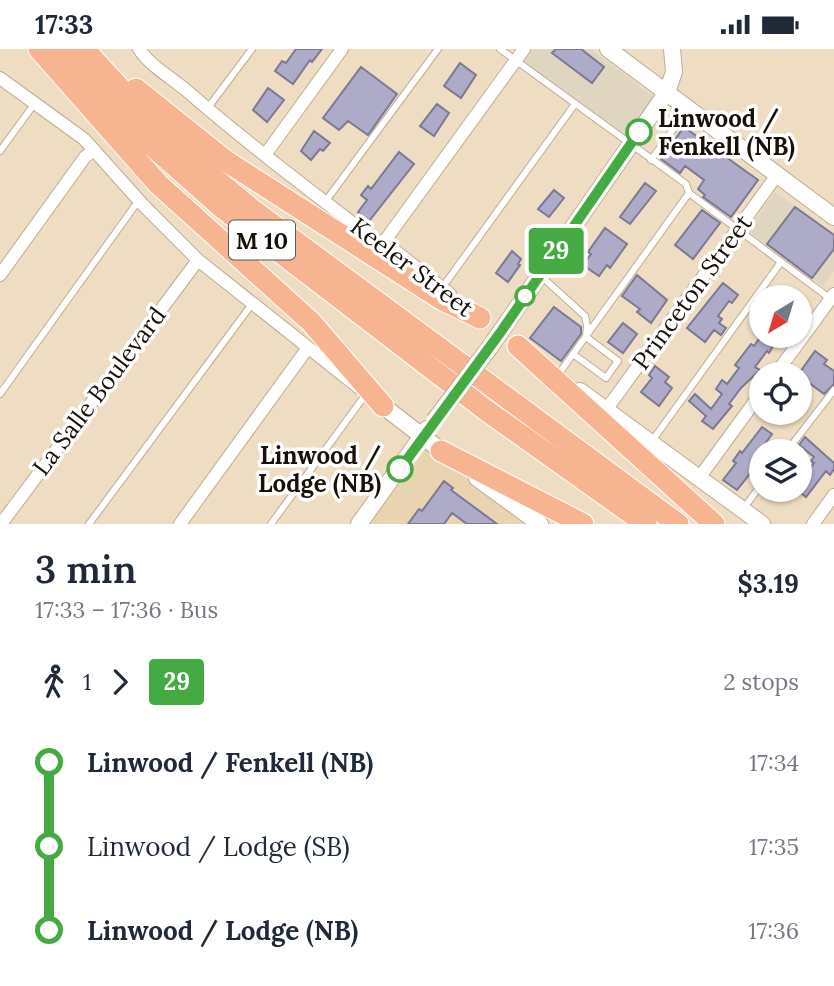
<!DOCTYPE html>
<html lang="en">
<head>
<meta charset="utf-8">
<style>
  :root { --surface:#fff; --page:#f6f6f7; --text:#1f2937; --muted:#747a83 }
  body { margin:0; font-family:Lora,serif; background:var(--page); color:var(--text); height:100vh; display:flex; flex-direction:column; font-size:26px; white-space:nowrap }
  * { box-sizing:border-box; margin:0 }
  p { font-size:23px; color:var(--muted) }
  .icon { flex:none; width:38px; height:38px; fill:none; stroke:currentColor; stroke-width:2; stroke-linecap:round; stroke-linejoin:round }
  .map { position:relative; height:475px; overflow:hidden }
  .drawer { display:flex; flex-direction:column; background:var(--surface); flex:1 }
  .drawer>* { flex:none }
  .badge { padding:0 14px; border-radius:5px; font-size:24px; line-height:46px }
  .needle { width:46px; rotate:218deg }
  .fabs { position:absolute; left:749px; top:236px; display:grid; gap:14px }
  .fabs a { display:grid; place-items:center; width:63px; height:63px; border-radius:50%; background:var(--surface); box-shadow:0 2px 5px #0004; font-size:35px }
  .map>.badge { position:absolute; translate:-50% -50%; box-shadow:0 0 0 4px #fff }
  .legs { display:flex; align-items:center; gap:10px; height:77px; padding:0 35px; font-size:23px }
  .legs p { margin-inline-start:auto }
  .headline { display:flex; align-items:center; justify-content:space-between; height:119px; padding:0 35px }
  h1 { font-size:38px; font-weight:600; line-height:52px }
  ul { padding:0 35px; list-style:none }
  li { display:flex; align-items:center; gap:24px; height:84px; font-size:26px }
  li i { display:grid; place-items:center; width:10px; height:100%; margin:0 9px; background:currentColor }
  li i::after { content:''; width:18px; height:18px; margin:-9px; border:5px solid; border-radius:50%; background:var(--surface) }
  li p { margin-inline-start:auto }
  li:first-child i { background:linear-gradient(#0000 50%,currentColor 0) }
  li:last-child i { background:linear-gradient(currentColor 50%,#0000 0) }
  .status { display:flex; justify-content:space-between; align-items:center; height:49px; padding:0 35px; background:var(--surface); direction:ltr }
  .status svg { height:19px; fill:currentColor }
  .map>svg:first-child { display:block }
</style>
</head>
<body>
<div class="status"><b>17:33</b><svg viewBox="0 0 49 12"><path d="M0 12V9h3v3zM5 12V6h3v6zM10 12V3h3v9zM15 12V0h3v12zM26 1h20v11H26zM47 4h2v5h-2z"/></svg></div>
<div class="map">
<svg width="834" height="475" viewBox="0 0 834 475">
  <rect width="100%" height="100%" fill="#eeddc2"/>
  <path fill="#dfd5c0" d="M531,0h60l66,50 -28,39 -107,-78z
    M775,143l59,43v36l-11,15 -76,-56z"/>
  <path fill="#e9d3b1" d="M426,397l110,78h-166z"/>
  <path fill="#aeabc8" stroke="#7b7893" stroke-width="2" d="M296,0h26l-10,13 -2,-2 -17,24 -18,-13 7,-10 4,2z
    M556,0h25l23,18 -12,16 -40,-30z
    M460,14l16,12 -15,23 -17,-12z
    M361,18l36,27 -29,41 -20,-14 -9,9 -16,-12z
    M268,39l16,12 -17,22 -14,-12z
    M437,55l12,9 -15,23 -14,-10z
    M684,78l74,53 -27,37 -28,-20 2,-2 -7,-6 6,-9 -19,-14 -5,7 -19,-14z
    M314,82l16,12 -7,8 -3,-2 -9,11 -10,-9z
    M399,103l15,12 -45,57 -11,-9 9,-12 -6,-5 7,-9 3,3z
    M645,134l11,8 -26,33 -10,-7z
    M554,141l10,8 -15,19 -11,-8z
    M795,158l39,28v14l-22,29 -45,-34z
    M702,161l18,13 -27,36 -18,-14z
    M605,179l22,16 -17,24 -3,-3 -8,11 -16,-11 8,-11 -3,-2z
    M512,202l9,8 -3,5 2,1 -12,17 -12,-9z
    M637,226l30,25 -16,23 -14,-11 3,-3 -18,-13z
    M723,234l15,12 -6,8 -3,-2 -11,15 4,3 -3,4 7,5 -5,7 -7,-5 -9,12 -18,-14z
    M554,258l27,20v7l-20,27 -31,-23z
    M623,274l14,11 -14,19 -15,-11z
    M761,287h18l-10,17 -2,-2 -12,16 5,3 -19,18 -12,16 3,2 -19,23 -11,-8 4,-5 -17,-15 6,-7 16,15 11,-15 -6,-5 6,-9 5,4 12,-16 -4,-3 16,-21 3,2z
    M815,302l12,9 -3,4 10,7v13l-10,10 -15,-11 -9,12v-23z
    M655,317l14,11 -4,5 7,6 -13,18 -18,-14 11,-14 -3,-3z
    M762,378l10,7 -19,27 5,3 -21,26 -14,-10 13,-17 -3,-2 7,-10 2,2z
    M805,388l29,26v6l-4,6 -4,-4 -20,26 -9,-7h3v-4l7,-10 -2,-2 9,-11 -3,-2 3,-4 -15,-12z
    M444,432l9,7 -2,2 46,34h-30l-15,-11 -8,11h-36l11,-15 3,2z"/>
  <g fill="none" stroke-linecap="round" stroke-linejoin="round">
    <defs>
      <path id="lane" d="M500,0l186,135 3,9 143,107
        M207,60l45,-60
        M0,102l35,-48
        M651,111l24,-33
        M325,153l113,-153
        M541,227l44,40 2,10 -1,11 32,24 -12,17 -33,-24
        M442,239l133,-184
        M558,326l131,-182
        M0,345l139,-194
        M652,392l129,-179
        M787,402l47,-61
        M744,459l17,-23
        M89,475l163,-220
        M271,475l95,-130"/>
      <path id="street" d="M139,0c11,17 33,29 48,42 61,53 125,101 189,150l8,1 66,52
        M0,29l84,61 59,66 55,55 160,127
        M265,106l77,-106
        M384,193l140,-193
        M0,226l85,-118 9,-7
        M775,326l59,-81
        M606,361l171,-235
        M699,429l62,-85
        M1,475l197,-264
        M180,475l127,-175
        M813,475l21,-29"/>
      <path id="secondary" d="M608,0l226,168
        M490,298l177,-255 7,-20 -2,-23
        M580,342l182,133
        M383,357l65,50
        M477,429l63,46
        M359,475l68,-95"/>
      <path id="highway" d="M39,0l119,135 153,138 72,84
        M60,0l61,69 100,89 266,204 159,113
        M84,0l47,51 48,49 75,62 424,313
        M136,40l90,72 215,138 39,19
        M518,297l196,178
        M441,402l142,73"/>
    </defs>
    <use href="#lane" stroke="#bdad92" stroke-width="8"/>
    <use href="#street" stroke="#bdad92" stroke-width="14"/>
    <use href="#secondary" stroke="#bdad92" stroke-width="18"/>
    <use href="#highway" stroke="#fff" stroke-width="23"/>
    <use href="#lane" stroke="#fff" stroke-width="6"/>
    <use href="#street" stroke="#fff" stroke-width="12"/>
    <use href="#secondary" stroke="#fff" stroke-width="16"/>
    <use href="#highway" stroke="#f7b490" stroke-width="21"/>
    <defs>
      <path id="secondary-bridge" d="M434,372l56,-74"/>
    </defs>
    <use href="#secondary-bridge" stroke="#bdad92" stroke-width="18" stroke-linecap="butt"/>
    <use href="#secondary-bridge" stroke="#fff" stroke-width="16"/>
  </g>
  <g fill="none" stroke-linecap="round" stroke-linejoin="round">
    <defs>
      <path id="line-1" d="M400,420l100,-136 139,-201"/>
    </defs>
    <use href="#line-1" stroke="#fff" stroke-width="16"/>
    <use href="#line-1" stroke="#44aa42" stroke-width="10"/>
  </g>
  <g fill="#fff" stroke="#44aa42" stroke-width="3.5">
    <circle cx="639" cy="83" r="12"/>
    <circle cx="525" cy="247" r="9"/>
    <circle cx="400" cy="420" r="12"/>
  </g>
  <g text-anchor="middle" dominant-baseline="central" stroke-width="7" stroke-linejoin="round" paint-order="stroke">
    <rect fill="#fff" stroke="#5c5851" stroke-width="2" x="229" y="171.5" width="66" height="39" rx="5"/>
    <g font-size="23" font-weight="bold" fill="#161007">
      <text x="262" y="191">M 10</text>
    </g>
    <g font-size="24" font-weight="bold" fill="#161007" stroke="#fff" text-anchor="start">
      <text x="658" y="69">Linwood /<tspan x="658" dy="28">Fenkell (NB)</tspan></text>
      <text x="381" y="406" text-anchor="end">Linwood /<tspan x="381" dy="28">Lodge (NB)</tspan></text>
    </g>
    <g font-size="24" fill="#161007" stroke="#fff">
      <text transform="translate(412 218) rotate(37)">Keeler Street</text>
      <text transform="translate(692 243) rotate(-54)">Princeton Street</text>
      <text transform="translate(99 342) rotate(-53)">La Salle Boulevard</text>
    </g>
  </g>
</svg>
<div class="fabs">
<a><svg class="needle" viewBox="-14 -14 28 28"><path d="M0-13l5 13h-10z" fill="#e53935"/><path d="M0 13l5-13h-10z" fill="#747a83"/></svg></a>
<a><svg class="icon" aria-label="locate" viewBox="0 0 24 24"><circle cx="12" cy="12" r="6"/><path d="M12 2v4M12 18v4M2 12h4M18 12h4"/></svg></a>
<a><svg class="icon" aria-label="layers" viewBox="0 0 24 24"><path d="M12 4l9 5-9 5-9-5zM3 14l9 5 9-5"/></svg></a>
</div>
<b class="badge" style="left:556px;top:202px;background:#44aa42;color:#fff">29</b>
</div>
<section class="drawer">
<div class="headline"><div><h1>3 min</h1><p>17:33 – 17:36 · Bus</p></div><b>$3.19</b></div>
<div class="legs"><svg class="icon" aria-label="walk" viewBox="0 0 24 24"><circle cx="13" cy="4" r="2"/><path d="M13 8l-2 6 4 7M11 14l-3 7M7 12l3-4h3l4 4"/></svg>1<svg class="icon" aria-label="forward" viewBox="0 0 24 24"><path d="M9 5l7 7-7 7"/></svg><b class="badge" style="background:#44aa42;color:#fff">29</b><p>2 stops</p></div>
<ul>
<li><i style="color:#44aa42"></i><b>Linwood / Fenkell (NB)</b><p>17:34</p></li>
<li><i style="color:#44aa42"></i><span>Linwood / Lodge (SB)</span><p>17:35</p></li>
<li><i style="color:#44aa42"></i><b>Linwood / Lodge (NB)</b><p>17:36</p></li>
</ul>
</section>
</body>
</html>
